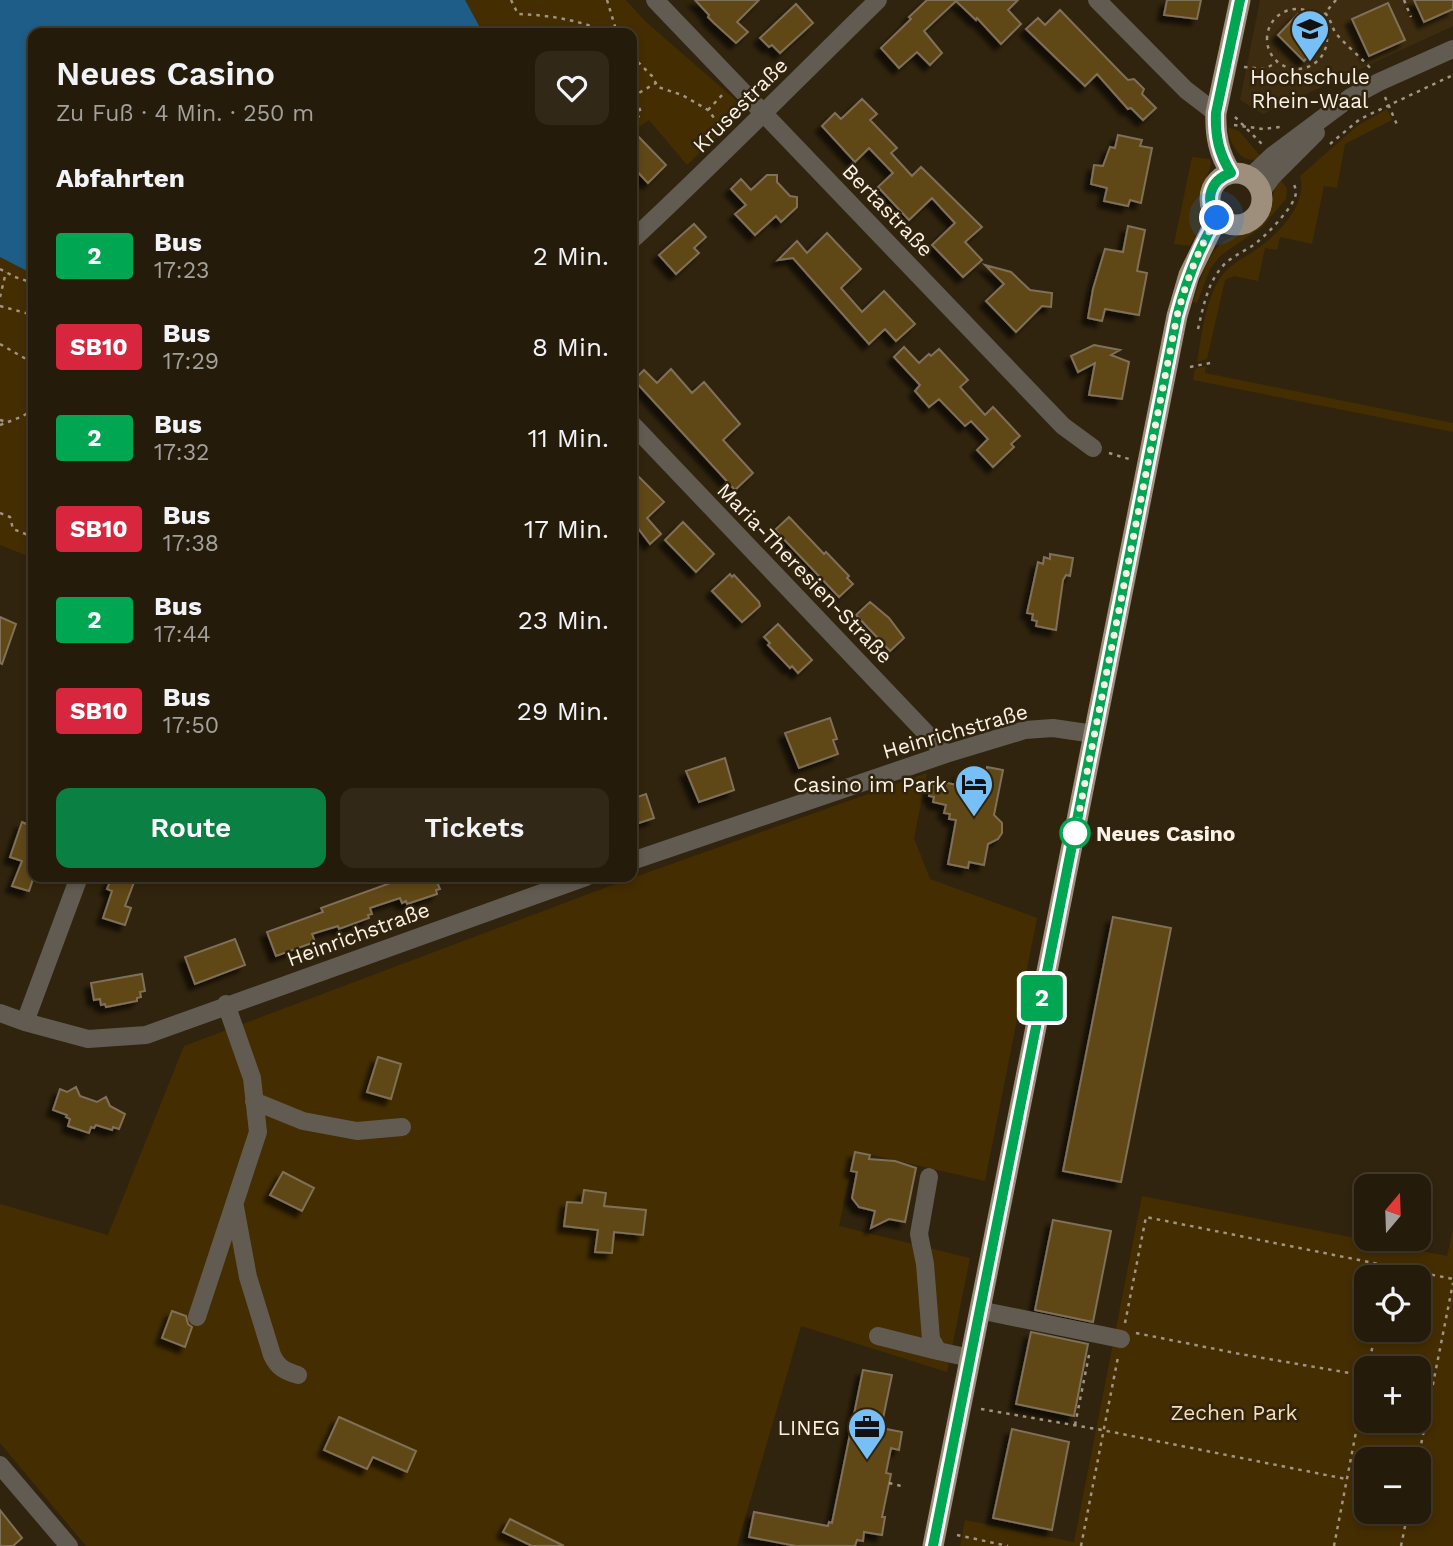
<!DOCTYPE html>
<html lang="de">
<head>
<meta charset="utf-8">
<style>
  :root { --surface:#251b0a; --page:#312818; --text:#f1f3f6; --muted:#a3a19c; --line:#42392b; --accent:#0b8043 }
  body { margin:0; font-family:"Work Sans",sans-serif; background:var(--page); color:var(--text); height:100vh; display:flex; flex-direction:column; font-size:26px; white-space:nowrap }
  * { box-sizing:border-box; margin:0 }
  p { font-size:23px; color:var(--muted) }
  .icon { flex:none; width:38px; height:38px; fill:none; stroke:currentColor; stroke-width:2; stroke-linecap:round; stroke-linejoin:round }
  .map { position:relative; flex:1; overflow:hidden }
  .sheet { position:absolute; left:28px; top:28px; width:609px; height:854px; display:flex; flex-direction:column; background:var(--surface); border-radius:14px; box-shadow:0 4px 10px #0003,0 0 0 2px var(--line) }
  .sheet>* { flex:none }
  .badge { padding:0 14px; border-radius:5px; font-size:24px; line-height:46px }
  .needle { width:46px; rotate:19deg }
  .tools { position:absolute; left:1354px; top:1174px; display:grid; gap:14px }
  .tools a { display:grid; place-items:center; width:77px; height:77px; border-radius:14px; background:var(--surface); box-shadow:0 4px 10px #0003,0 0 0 2px var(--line); font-size:35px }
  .you { position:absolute; width:35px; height:35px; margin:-18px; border:5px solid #fff; border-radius:50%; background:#1a73e8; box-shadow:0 0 0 10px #1a73e833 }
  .map>.badge { position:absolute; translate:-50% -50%; box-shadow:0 0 0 4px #fff }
  h2 { padding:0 28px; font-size:26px; line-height:63px }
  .round { display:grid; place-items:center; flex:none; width:74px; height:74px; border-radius:14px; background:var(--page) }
  .summary { display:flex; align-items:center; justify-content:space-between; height:119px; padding:0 28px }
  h1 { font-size:33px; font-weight:600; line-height:52px }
  .action { display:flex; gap:14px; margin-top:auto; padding:14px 28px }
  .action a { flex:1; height:80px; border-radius:14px; background:var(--accent); color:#fff; font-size:28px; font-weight:600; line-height:80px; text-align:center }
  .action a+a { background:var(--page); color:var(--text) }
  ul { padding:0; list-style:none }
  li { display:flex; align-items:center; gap:21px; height:91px; padding:0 28px }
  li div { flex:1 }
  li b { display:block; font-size:26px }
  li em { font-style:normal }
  li .badge { min-width:77px; font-weight:700; text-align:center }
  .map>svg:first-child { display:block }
</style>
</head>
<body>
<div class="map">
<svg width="1453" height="1546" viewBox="0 0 1453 1546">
  <defs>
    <filter id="shadow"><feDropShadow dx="-6" dy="6" stdDeviation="2" flood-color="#0009"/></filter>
  </defs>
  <rect width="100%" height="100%" fill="#31240e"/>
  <path fill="#3d2c0f" d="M1260,0h193v26l-190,88 -23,-14z"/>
  <path fill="#442d00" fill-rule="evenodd" d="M0,0h626l19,21 101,88 -59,56 -38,-45 -17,12v-99h-599v525l-33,-13z
    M1387,109l5,11 -47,24 -8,44 -13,-2 -12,58 -32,-7 -3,13 -12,-2 -7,33 -24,-5 -9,4 -18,79 -10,3c5,-28 8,-60 23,-84 9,-13 22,-19 34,-27 23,-15 54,-46 46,-75l57,-50z
    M1227,127l12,4 23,27c-21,8 -31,-12 -35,-31z
    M1192,157l18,2 1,5 -11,33 2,26 -12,23 -16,-2z
    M1278,177l9,11 -1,11 -24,28 -41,28 -11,14 -13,34 -4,-1c7,-21 16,-57 39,-65 12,-4 21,-4 30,-13 12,-13 9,-32 16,-47z
    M1206,366l-1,7 248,50v9l-260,-52 2,-11z
    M927,773l-13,65 16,41 107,39 -52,263 -130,-30 -16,75 131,32 -23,114 -146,-46 -64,220h-651l-86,-103v-239l108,31 76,-189 423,-159z
    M1142,1196l305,60 6,-27v317h-493l5,-26 109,22zM1367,1278h52v52h-52zM1367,1368h52v53h-52zM1367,1460h52v52h-52z"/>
  <path fill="#1e5d87" d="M0,0h465l18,33h-450v241l-33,-17z"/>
  <path fill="#5f4619" stroke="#7f7058" stroke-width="2" filter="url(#shadow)" d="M695,0h64l-22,22 11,10 -12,11 -22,-20 -6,-6 1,-2z
    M927,0h91l-10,10 13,14 -20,20 -24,-26 -1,2 -20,-19 -32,30 18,22 -12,12 -13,-13 -18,16 -18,-20 30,-29 -2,-2z
    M1167,0h34l-4,19 -33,-4z
    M1414,0h39v9l-29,13z
    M1388,3l17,37 -36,16 -17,-37z
    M796,4l17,19 -33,30 -8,-8 -3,2 -9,-9z
    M1060,10l60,62 8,8 6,-1 10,10 -2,5 14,14 -13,12 -12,-12 -3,1 -31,-35 -12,12 -59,-57 12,-11 7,7z
    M1298,14l7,7h10l3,5v8l6,6 -20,21 -26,-26z
    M862,99l15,15 -7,6 27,28 -6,5 21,23 9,-9 61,60 -17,15 17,18 -19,17 -31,-32 23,-22 -13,-14 -10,-11 -23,22 -31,-33 15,-14 -24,-25 -14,14 -33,-36 13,-13 6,6z
    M632,130l34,35 -18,18 -16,-17z
    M1118,135l24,5 -2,6 12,2 -11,55 -11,-3 -2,6 -24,-5 3,-13 -16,-4 3,-19 9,1 7,-19 5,1z
    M767,175h10v7l13,14 7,1v10l-16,15 -5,-6 -21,19 -20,-21 11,-9 -15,-16 10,-10 10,11z
    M694,224l12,13 -12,11 5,5 -23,21 -17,-19z
    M1128,226l17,4 -8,41 10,2 -8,42 -34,-6 -3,12 -14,-3 5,-29 12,-40 18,3z
    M827,233l34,36 -20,19 21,24 22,-21 31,33 -19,17 -11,-12 -16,15 -76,-86 -15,2 19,-19 10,12z
    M985,265l26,7 19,18 22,3 -1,14 -9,-1 -26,26 -30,-31 18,-17z
    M1094,345l26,5 -9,5 18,7 -7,37 -33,-4 6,-32 -17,9 -7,-16z
    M904,347l15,16 10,-9 2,2 8,-7 29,31 -8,7 25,28 8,-8 27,29 -9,8 3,3 -21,20 -16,-17 11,-11 -17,-18 -6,5 -26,-27 -10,8 -14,-16 5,-6 -26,-28z
    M671,369l21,24 12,-11 36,42 -17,16 30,33 -18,17 -101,-110 10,-10 13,13z
    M632,470l32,32 -17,16 14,16 -11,10 -13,-17 -5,5z
    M789,517l35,37 2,-2 23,24 -2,2 6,6 -14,13 -64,-67z
    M683,522l31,32 -18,18 -31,-32z
    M1050,554l23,4 -3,18 -4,-1 -3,5 -7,50 -20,-4 1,-5 -5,-1 1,-6 -6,-1 11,-51 5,2 1,-7 6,2z
    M730,574l2,3 2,-2 25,27 1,4 -18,16 -30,-31z
    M870,602l19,16 15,20 -14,13 -34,-36z
    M0,617l16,7 -14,40 -2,-1z
    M778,624l34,36 -14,13 -6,-7 -2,2 -22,-23 2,-2 -6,-6z
    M830,718l7,21 -4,1 5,14 -39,14 -14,-35z
    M725,758l9,32 -35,12 -13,-31z
    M987,767l16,3 -9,45 8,8v10l-4,6 -10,5 -4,21 -15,-3 -1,6 -20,-4 8,-44 -7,-1 1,-5 -6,-1 2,-8 -13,-3 1,-5 -5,-1 2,-12 6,1 1,-4 19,4 2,-11 21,4 1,-3 5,1z
    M646,794l8,24 -18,6 -4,-12v-13z
    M22,822l11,5v52l-4,12 -17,-5 10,-25 -12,-4z
    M112,877h24l-11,29 6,2 -6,17 -22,-7 9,-27 -5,-2z
    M407,877h28l5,12 -4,1 1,4 -30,10 -1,-3 -4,2 -2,-5 -30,10 2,6 -4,1 1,3 -30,11 -1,-3 -26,8 3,8 -39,14 -9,-24 56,-20 -2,-4z
    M1113,917l58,11 -50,254 -58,-11z
    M235,939l10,26 -50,19 -10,-27z
    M142,974l3,17 -5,1 1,5 -4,1v3l-31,6 -1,-3 -4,1 -1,-6 -6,1 -3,-17z
    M378,1057l23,7 -10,35 -24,-7z
    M76,1087l4,9 17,6 9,-5 4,9 15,8 -6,15 -6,-2 -1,3 -16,-5 -2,3 -3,-1 -2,6 -21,-7 2,-7 -4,-2 1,-2 -14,-5 7,-21 7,3z
    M855,1152l15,3 -1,4 26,2 21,7 -11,54 -16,-3 -18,9 4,-17 -16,-4 -7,-9 5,-26 -6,-1z
    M283,1172l31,16 -12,23 -32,-16z
    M584,1190l22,3 -2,13 42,4 -3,25 -29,-3 -2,21 -17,-1 3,-22 -34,-4 3,-24 15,1z
    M1053,1220l58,11 -18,91 -58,-12z
    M172,1311l14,5 2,8 4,3 -7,20 -23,-9z
    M1031,1332l57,12 -14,72 -58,-12z
    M863,1370l29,5 -11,53 21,4 -3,18 -8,-2 -5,25 5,1 -9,43h3l-3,18 -18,-3 -1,9 -6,-1 -2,6h-59l-47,-9 5,-25 74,14 1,-4 3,1z
    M339,1417l77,34 -9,21 -34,-15 -6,12 -43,-19z
    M1012,1429l57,13 -17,88 -59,-12z
    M0,1510l22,28 -9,8h-13z
    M510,1519l54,27h-32l-29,-14z"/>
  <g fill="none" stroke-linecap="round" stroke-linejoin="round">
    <path stroke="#a09584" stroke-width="2.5" stroke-dasharray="3.5 5" stroke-linecap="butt" d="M511,0l7,14c31,1 62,6 91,19
      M607,0l10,33
      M1336,0l-11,13c6,6 6,12 10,19 6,9 27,26 36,37
      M1404,0l7,17
      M1267 39a30 30 0 1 1 60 0a30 30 0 1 1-60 0Z
      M632,56l20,20 6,11 24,8 26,15 14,18
      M1244,67l21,2 12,-7
      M632,97l24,-14
      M1385,97l13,30
      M708,110l15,-16
      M1235,117l27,27
      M632,125l9,-12 -6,-18
      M1234,125l29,4 17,-2
      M1330,144l30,-25 93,-44
      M0,269l15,8 18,6
      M0,297l6,-25
      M0,306l33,9
      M1198,329c5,-21 9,-44 23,-61 8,-10 20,-15 31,-22 12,-8 38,-35 43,-49 2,-6 0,-10 -2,-15
      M0,344l33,19
      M1190,367l25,-5
      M0,420l7,2
      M0,425l21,-8 12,-7
      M1109,453l20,6
      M0,513l10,4 3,12 20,8
      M1387,1278l2,-11
      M1125,1323l21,-106 307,62
      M1136,1333l104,21 127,22
      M1368,1368l8,-38
      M981,1409l121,21 244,49
      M1075,1425l15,-75
      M1418,1460l35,-177
      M889,1483l16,4
      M957,1535l51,11
      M1081,1546l37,-189
      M1334,1546l33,-171
      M1401,1546l7,-34"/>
    <path stroke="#625b51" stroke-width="18" d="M655,0l408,426 30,22
      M1097,0l89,90 30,23
      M1250,177l22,-21 79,-59 28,-15 74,-33
      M1261,192l11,-15 44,-44
      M632,240c84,-78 164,-160 246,-240
      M632,424l314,330
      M632,861l314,-107 79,-24 28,-2 41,6
      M0,1013l25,9 63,17 58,-4 440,-158
      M25,1022l54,-145
      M254,1101l49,20 54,10 45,-4
      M929,1177l-10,57 6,30 6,75 7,12 32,7
      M235,1207l13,70 24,78c6,13 13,16 26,20
      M979,1310l142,29
      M197,1317l61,-185 -6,-54 -26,-74
      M878,1336l60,15
      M0,1465l69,81"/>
    <path stroke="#9d8f7b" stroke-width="21" d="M1210 199a26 26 0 1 1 52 0a26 26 0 1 1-52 0Z
      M1231,173c-12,-19 -16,-37 -15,-60l24,-113
      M933,1546l244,-1230 12,-41 28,-57"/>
  </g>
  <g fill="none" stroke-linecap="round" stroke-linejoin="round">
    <defs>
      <path id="line" d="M933,1546l244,-1230c9,-34 21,-67 40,-98 -13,-18 -7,-38 14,-45 -12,-19 -16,-37 -15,-60l24,-113"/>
    </defs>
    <use href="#line" stroke="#fff" stroke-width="16"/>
    <use href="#line" stroke="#00a651" stroke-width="10"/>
    <path stroke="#fbf2e5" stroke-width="7" stroke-dasharray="0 12.6" d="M1075,833l102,-517c9,-34 21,-67 40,-98"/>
  </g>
  <defs>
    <symbol id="university-pin" viewBox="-11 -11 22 30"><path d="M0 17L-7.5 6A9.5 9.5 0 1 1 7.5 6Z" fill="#77c0f7" stroke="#31240e"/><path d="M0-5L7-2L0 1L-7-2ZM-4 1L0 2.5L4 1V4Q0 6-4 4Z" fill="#111"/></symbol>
    <symbol id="hotel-pin" viewBox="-11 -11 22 30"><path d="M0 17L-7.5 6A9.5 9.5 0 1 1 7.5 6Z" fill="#77c0f7" stroke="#31240e"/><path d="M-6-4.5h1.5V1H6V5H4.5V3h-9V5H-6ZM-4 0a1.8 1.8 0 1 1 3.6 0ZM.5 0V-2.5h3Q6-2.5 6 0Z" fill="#111"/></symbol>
    <symbol id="office-pin" viewBox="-11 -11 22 30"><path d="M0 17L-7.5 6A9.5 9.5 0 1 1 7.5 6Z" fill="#77c0f7" stroke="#31240e"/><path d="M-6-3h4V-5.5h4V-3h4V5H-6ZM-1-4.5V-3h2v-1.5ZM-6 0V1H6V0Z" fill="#111"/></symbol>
  </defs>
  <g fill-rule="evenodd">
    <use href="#university-pin" x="1288" y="7" width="44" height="60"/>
    <use href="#hotel-pin" x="952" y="762" width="44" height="60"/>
    <use href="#office-pin" x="845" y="1405" width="44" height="60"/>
  </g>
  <circle fill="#fff" stroke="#00a651" stroke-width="3.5" cx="1075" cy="833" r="14"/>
  <g text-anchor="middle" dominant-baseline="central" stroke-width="5" stroke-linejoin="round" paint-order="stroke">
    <g font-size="21" fill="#fbf2e5" stroke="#31240e" text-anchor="end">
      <text x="1310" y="76" text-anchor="middle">Hochschule<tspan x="1310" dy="24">Rhein-Waal</tspan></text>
      <text x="947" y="784">Casino im Park</text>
      <text x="840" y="1427">LINEG</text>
    </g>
    <g font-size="21" fill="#fbf2e5" stroke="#31240e">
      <text transform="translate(740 105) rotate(-45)">Krusestraße</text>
      <text transform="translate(888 210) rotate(46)">Bertastraße</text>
      <text transform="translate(805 573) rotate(46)">Maria-Theresien-Straße</text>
      <text transform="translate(955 731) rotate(-16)">Heinrichstraße</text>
      <text transform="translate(358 934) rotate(-20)">Heinrichstraße</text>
    </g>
    <g font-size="21" font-weight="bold" fill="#fbf2e5" stroke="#31240e" text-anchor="start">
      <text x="1096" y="833">Neues Casino</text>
    </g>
    <g font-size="21" fill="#f7deb6" stroke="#31240e">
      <text x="1234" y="1412">Zechen Park</text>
    </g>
  </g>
</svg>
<div class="tools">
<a><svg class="needle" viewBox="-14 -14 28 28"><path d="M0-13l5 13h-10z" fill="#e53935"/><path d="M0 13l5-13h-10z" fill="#a3a19c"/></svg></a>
<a><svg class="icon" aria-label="locate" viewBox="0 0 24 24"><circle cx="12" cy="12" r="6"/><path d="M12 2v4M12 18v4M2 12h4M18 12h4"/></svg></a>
<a>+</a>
<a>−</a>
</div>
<div class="you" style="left:1217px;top:218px"></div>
<b class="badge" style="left:1042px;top:998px;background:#00a651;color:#fff">2</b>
<section class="sheet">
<div class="summary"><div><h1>Neues Casino</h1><p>Zu Fuß · 4 Min. · 250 m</p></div><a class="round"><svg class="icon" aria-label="heart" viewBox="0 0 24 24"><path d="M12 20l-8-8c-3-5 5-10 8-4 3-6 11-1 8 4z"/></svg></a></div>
<h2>Abfahrten</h2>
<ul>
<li><span class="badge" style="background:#00a651;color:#fff">2</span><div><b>Bus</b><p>17:23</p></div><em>2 Min.</em></li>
<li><span class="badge" style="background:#d7263d;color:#fff">SB10</span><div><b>Bus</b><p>17:29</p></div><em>8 Min.</em></li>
<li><span class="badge" style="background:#00a651;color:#fff">2</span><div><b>Bus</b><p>17:32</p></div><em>11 Min.</em></li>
<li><span class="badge" style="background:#d7263d;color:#fff">SB10</span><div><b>Bus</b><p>17:38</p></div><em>17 Min.</em></li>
<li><span class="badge" style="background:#00a651;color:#fff">2</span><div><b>Bus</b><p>17:44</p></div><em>23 Min.</em></li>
<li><span class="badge" style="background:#d7263d;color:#fff">SB10</span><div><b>Bus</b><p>17:50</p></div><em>29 Min.</em></li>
</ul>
<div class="action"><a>Route</a><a>Tickets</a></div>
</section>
</div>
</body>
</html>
